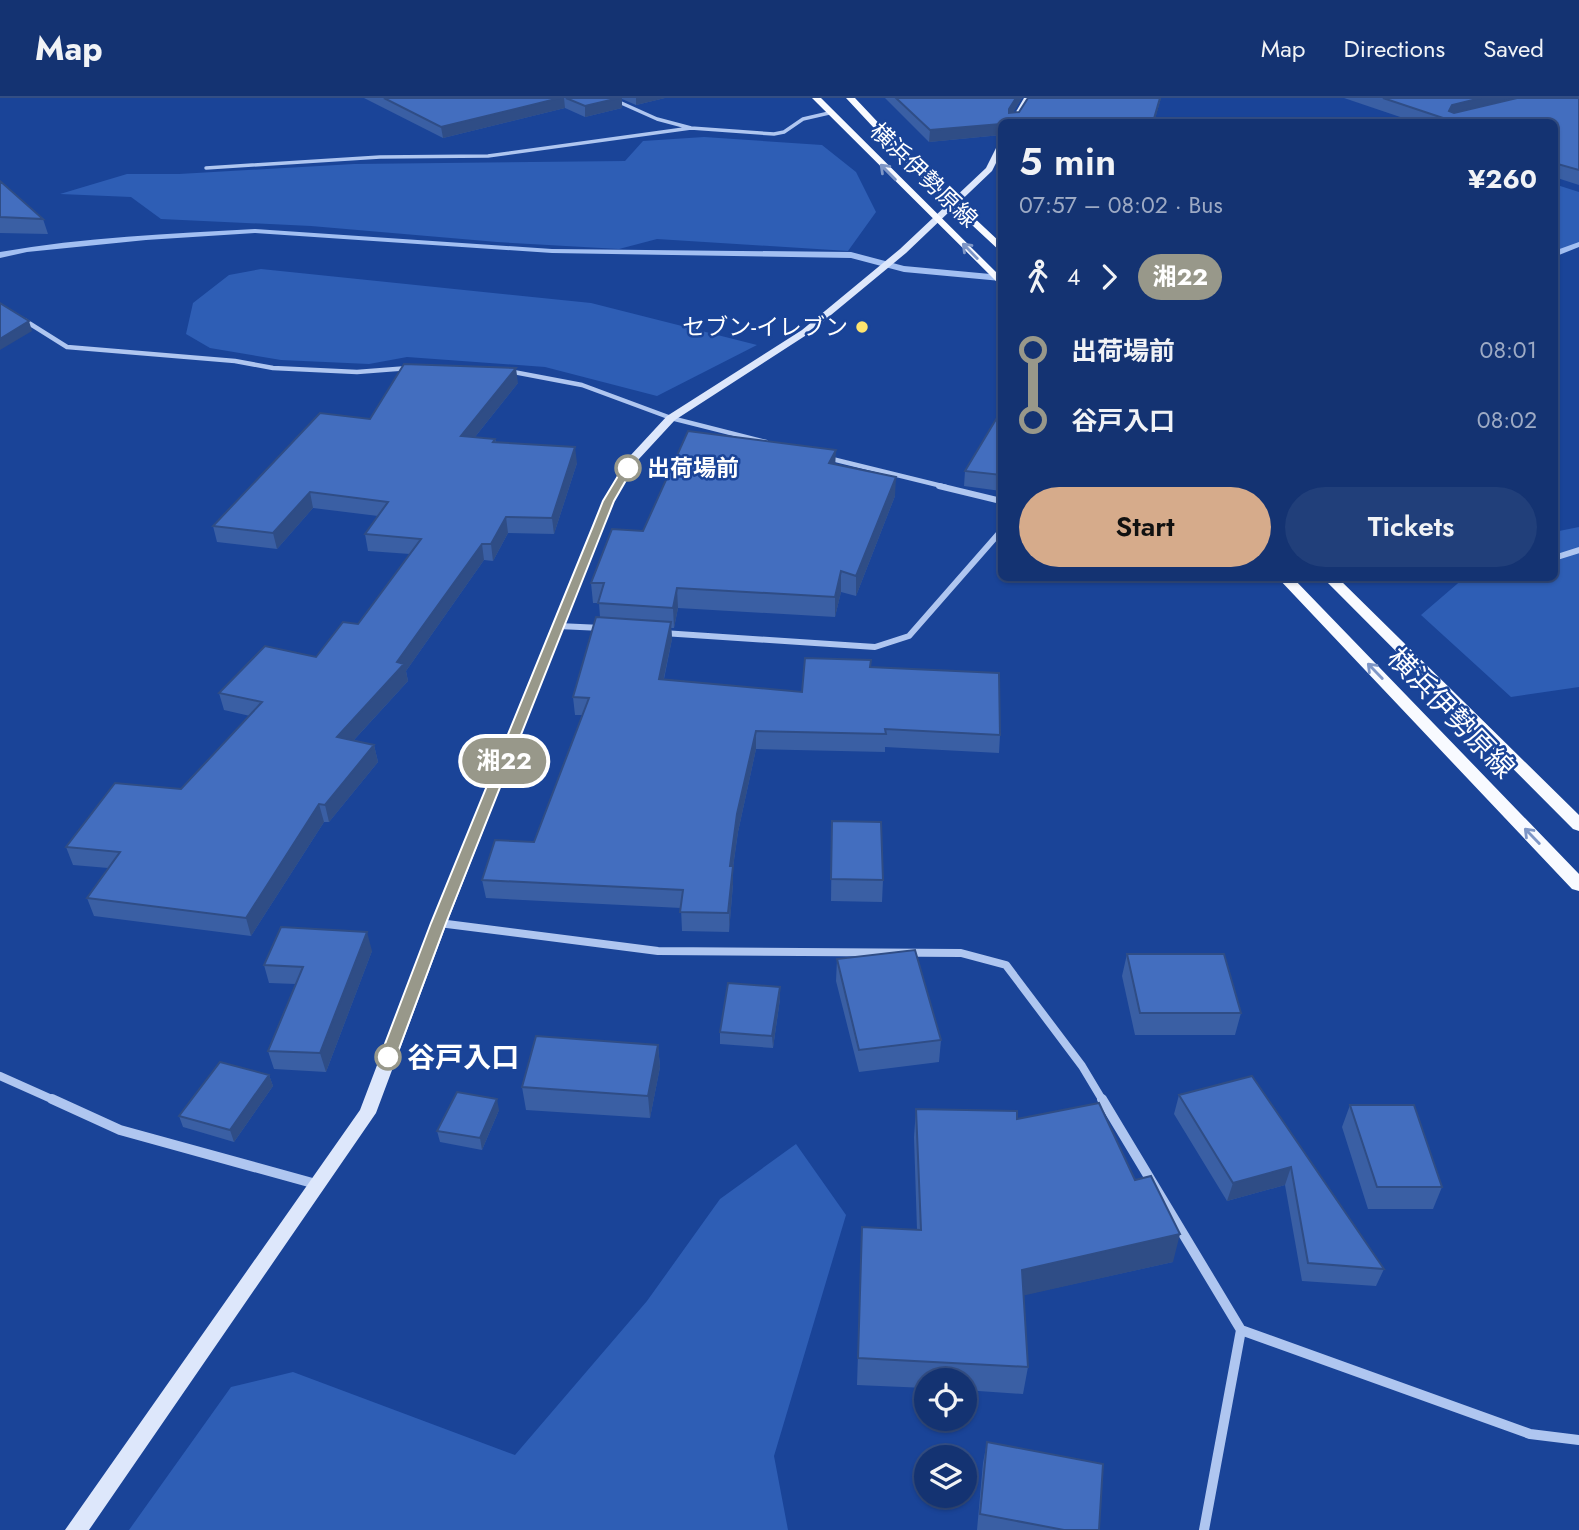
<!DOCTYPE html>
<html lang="en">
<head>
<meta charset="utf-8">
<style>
  :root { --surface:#143372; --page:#213f7a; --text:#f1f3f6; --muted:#9daac4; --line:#334e84; --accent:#d6ab8b }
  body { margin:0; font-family:Jost,"Noto Sans JP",sans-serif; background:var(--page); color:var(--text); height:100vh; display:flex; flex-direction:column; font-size:26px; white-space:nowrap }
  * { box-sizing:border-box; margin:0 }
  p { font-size:23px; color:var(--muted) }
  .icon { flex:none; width:38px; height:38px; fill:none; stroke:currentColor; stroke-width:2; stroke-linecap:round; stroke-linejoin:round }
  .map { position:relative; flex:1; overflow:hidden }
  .drawer { position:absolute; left:998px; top:21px; width:560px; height:462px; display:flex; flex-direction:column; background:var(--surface); border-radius:10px; box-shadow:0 2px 5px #0004,0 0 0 2px var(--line) }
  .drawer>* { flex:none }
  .badge { padding:0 14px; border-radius:23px; font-size:24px; line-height:46px }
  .tools { position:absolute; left:914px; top:1270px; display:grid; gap:14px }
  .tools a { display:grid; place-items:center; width:63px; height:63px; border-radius:50%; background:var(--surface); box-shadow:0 2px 5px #0004,0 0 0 2px var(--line); font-size:35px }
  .map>.badge { position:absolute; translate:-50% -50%; box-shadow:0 0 0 4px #fff }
  .legs { display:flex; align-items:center; gap:10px; height:77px; padding:0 21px; font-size:23px }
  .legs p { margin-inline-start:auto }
  .headline { display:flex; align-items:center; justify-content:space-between; height:119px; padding:0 21px }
  h1 { font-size:38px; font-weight:600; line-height:52px }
  .button { display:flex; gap:14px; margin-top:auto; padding:14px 21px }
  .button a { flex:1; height:80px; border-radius:42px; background:var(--accent); color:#111; font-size:28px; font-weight:600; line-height:80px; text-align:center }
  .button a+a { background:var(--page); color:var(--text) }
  ul { padding:0 21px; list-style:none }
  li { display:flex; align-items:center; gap:24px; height:70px; font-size:26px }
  li i { display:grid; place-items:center; width:10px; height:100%; margin:0 9px; background:currentColor }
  li i::after { content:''; width:18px; height:18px; margin:-9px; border:5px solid; border-radius:50%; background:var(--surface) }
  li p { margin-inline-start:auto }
  li:first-child i { background:linear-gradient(#0000 50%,currentColor 0) }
  li:last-child i { background:linear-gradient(currentColor 50%,#0000 0) }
  header { display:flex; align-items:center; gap:42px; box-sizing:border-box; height:98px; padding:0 35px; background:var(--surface); border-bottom:2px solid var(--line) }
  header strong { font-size:33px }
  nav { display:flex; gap:38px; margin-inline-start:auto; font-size:24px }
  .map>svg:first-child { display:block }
</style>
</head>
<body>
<header>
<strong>Map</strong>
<nav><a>Map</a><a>Directions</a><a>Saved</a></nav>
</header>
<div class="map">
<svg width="1579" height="1432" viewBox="0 0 1579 1432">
  <rect width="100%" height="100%" fill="#1a4498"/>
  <path fill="#2e5eb5" d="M704,39l118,8 34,27 20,40 -28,39 -191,-12 -38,10 -122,-7 -186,-16 -150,-7 -30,-22 -71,-3 67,-20h52l175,-10 271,-3 18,-20z
    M1554,86l25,8v55l-25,3z
    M261,171l330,34 166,42 -100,51 -112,-29 -138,-10 -38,7 -88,-4 -71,-12 -24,-14 7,-31 36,-28z
    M1579,429v160l-68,10 -90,-82 43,-37h90v-46z
    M796,1046l50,71 -72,241 14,74h-659l102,-143 62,-15 222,83 132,-154 73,-102z"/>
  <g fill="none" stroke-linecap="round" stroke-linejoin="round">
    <path fill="#a2bff2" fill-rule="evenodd" d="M255,131l297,20 299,3 53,14 97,9v6l-97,-9 -53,-14 -299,-5 -297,-20 -109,7 -119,12 -27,6v-6c84,-15 170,-18 255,-23z
      M1579,144v5l-25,10v-6z"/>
    <path stroke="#afc6f0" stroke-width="3.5" d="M610,0l47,21 34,9 83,6 10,-2 19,-13 26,-6
      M206,70l174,-11 108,-1 203,-28"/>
    <path stroke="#afc6f0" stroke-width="4.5" d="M24,222l43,27 168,14 38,7 84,4 52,-4
      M508,273l74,14 89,33 95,24
      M828,360l118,29"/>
    <path stroke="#afc6f0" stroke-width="6" d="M939,388l62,15
      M1554,460l25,-8
      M558,528l44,2
      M663,535l212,14 34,-11 92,-105"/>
    <path stroke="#afc6f0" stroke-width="8" d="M439,825l219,28 303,2 45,12 76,101 21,35
      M0,978l56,25"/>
    <path stroke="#afc6f0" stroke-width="10" d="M52,1001l68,31 196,54
      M1102,1001l139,231 289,104 49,6
      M1204,1432l37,-200"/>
    <path fill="#dde7fb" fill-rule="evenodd" d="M1024,0h6l-14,24h-6z
      M1001,46v9l-9,18 -86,82 -98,81 -133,86 -37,40 -25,41 -166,422 -71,190 -287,417h-24l295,-420 71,-187 172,-422 27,-45 37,-40 135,-86 98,-81 86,-81 11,-22z"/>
    <path fill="#f8faff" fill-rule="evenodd" d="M812,0h9l180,179v9z
      M846,0h9l66,70 80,75v9l-86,-80z
      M1278,480h15l286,296v17l-7,-2z
      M1323,480h15l241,237v16l-6,-2z"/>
  </g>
  <path fill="#3a5fa4" d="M364,0h301l-29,7 -14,-6v9l-37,9 -20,-9 -122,30z
    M885,0h137l-9,14h6l9,-14h133l-7,24h-153v13l-72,7z
    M1344,0h235v87l-25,-8v-55h-139z
    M0,83l43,38 5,15 -48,-1z
    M518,285l-43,54 20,2 1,3 81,21 -23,71 -46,-1 -15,28 -9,-1 -78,111 2,10 -54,59 20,5 4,17 -49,60h-5l-73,114 -157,-20 -7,-18 21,-30 -35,-3 -7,-18 115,-58 69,-73 -26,-6 -5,-17 97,-36 42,-33 52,-70 -42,-3 -3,-17 13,-18 -65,-8 -36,41 -60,-7 -4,-16 157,-107z
    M1001,313v80l-37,-5 1,-15z
    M835,366l60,32 -39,100 -15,-4 -6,25 -157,-9 -4,20h-3l1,11 -8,40 138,13 68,-25 130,68 -1,18 -114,-6v5l-129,-3 -18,83 -5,35v17l-4,48 -47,-1 -1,-23 -195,-10 -4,-18 52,-38 49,-127h-8l-2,-18 27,-80 -1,-14h-6l-2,-20 52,-52z
    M832,723l51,59 -1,22 -51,-1z
    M372,853l-46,121 -52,-3 -6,-18 28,-67 -27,-1 -5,-18z
    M1127,856l114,59 -6,22h-100l-13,-59z
    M837,861l104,81 -2,22 -80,10 -23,-91z
    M780,889v12l-7,49 -53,-4v-12z
    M658,947l2,22 -10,51 -124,-8 -4,-23z
    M269,977l4,11 -39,56 -51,-15 -4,-11z
    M1252,978l132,193 -8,17 -74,-5 -17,-96 -58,16 -53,-87 5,-19z
    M1350,1007l92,82 -9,22h-65l-26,-82z
    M916,1011l101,10 156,143 -150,33 5,72 -5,27 -59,-4v-9h-38v7l-69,-3 5,-158 55,3 -3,-93z
    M499,1012l-17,40 -42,-8 -3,-11z
    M987,1344l112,88h-122l6,-67z"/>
  <path fill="#2f4d86" d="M560,0h4l1,10 -122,30 -2,-11z
    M619,0h3v10l-37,9v-11z
    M636,0h29l-29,7z
    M1016,0h6l-14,23 1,-12z
    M1160,0h1l-7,24h-1z
    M1481,0h46l-78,20v-7l3,-6z
    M1001,26v11l-72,7 1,-12z
    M29,223l3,10 -32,19v-11z
    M516,270l2,15 -55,69 -2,-16z
    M575,349l2,16 -23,71 -2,-16z
    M836,352l-1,19 -6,-6z
    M896,379l-1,19 -39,100v-20z
    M310,394l3,16 -36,41 -4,-16z
    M506,419l2,16 -15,28 -2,-17z
    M482,446l2,16 -78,111 2,10 -67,73 -4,-17 60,-75z
    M841,473v21l-6,25v-20z
    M677,490l1,20 -4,20 -1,-20z
    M671,524l1,17 -12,57 -1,-17z
    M756,633v18l-18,83 -5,35v17l-4,48 1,-66 7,-52z
    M374,647l4,17 -49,60 -4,-17z
    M319,706l5,18 -73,114 -5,-18z
    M367,834l5,19 -46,121 -6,-19z
    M780,889v12l-7,49 -1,-12z
    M658,947l2,22 -10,51 -2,-22z
    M269,977l4,11 -39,56 -4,-12z
    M497,1001l2,11 -17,40 -2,-12z
    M1291,1069l-6,18 -58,16 6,-18z
    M1180,1136l-7,28 -156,35 5,-27z"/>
  <path fill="#436ebf" stroke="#2f4d86" stroke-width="2" d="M384,0h176l-119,29z
    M566,0h53l-34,8z
    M896,0h120l-7,11v4l10,-1 9,-14h132l-7,24h-119l1,-1 -34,1v2l-71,6z
    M1383,0h98l-29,7 -3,6 5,2 63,-15h62v72l-25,-7v-41h-99z
    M0,83l43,38 -43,-2z
    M0,205l29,18 -29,18z
    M404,266l112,4 -55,68 34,3 -2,3 82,5 -23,71 -46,-1 -15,27h-9l-85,118 7,2 -67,73 37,8 -49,60 -6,-1 -73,114 -159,-20 33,-46 -54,-5 49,-64 66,6 81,-87 -43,-9 46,-47 51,11 27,-35 15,2 63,-85 -56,-5 23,-32 -78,-10 -37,41 -60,-7 107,-113 50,6z
    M1001,313v64l-36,-4z
    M688,333l148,19 -7,13 67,14 -40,99 -15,-5 -6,26 -158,-9 -4,20 -75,-5 6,-20h-13l21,-54 31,2z
    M596,519l75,5 -12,57 143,13 3,-34 66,2 -1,7 129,6 1,62 -115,-6 1,5 -130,-3 -19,83 -7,52h3l-5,47 -48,-1 3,-22 -201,-10 13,-40 39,2 55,-144 -16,-1z
    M832,723l49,1 2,58 -52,-1z
    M281,829l86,5 -47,121 -52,-2 35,-84 -39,-2z
    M915,852l26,90 -82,10 -22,-91z
    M1127,856h97l17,59h-101z
    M728,885l52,4 -8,49 -52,-4z
    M536,938l122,9 -10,51 -126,-9z
    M220,964l49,13 -39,55 -51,-14z
    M1252,978l132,193 -76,-6 -17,-96 -58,16 -54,-88z
    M457,994l40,7 -17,39 -43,-7z
    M1099,1005l36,77 16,-4 29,58 -158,36 6,97 -170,-9 4,-131 59,3 -5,-121 101,2v8z
    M1350,1007h64l28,82h-65z
    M987,1344l116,22 -4,66h-35l-84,-16z"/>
  <defs><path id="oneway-shaft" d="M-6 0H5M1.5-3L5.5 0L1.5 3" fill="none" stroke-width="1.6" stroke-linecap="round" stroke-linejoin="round" transform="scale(1.75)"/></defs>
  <g stroke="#7e96c6">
    <use href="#oneway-shaft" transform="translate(888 74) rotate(-135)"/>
    <use href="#oneway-shaft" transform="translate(970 153) rotate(-134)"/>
    <use href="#oneway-shaft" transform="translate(1375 573) rotate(-134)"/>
    <use href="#oneway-shaft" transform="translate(1532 738) rotate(-134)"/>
  </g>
  <path fill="#98988a" stroke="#fff" stroke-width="2" d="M628,367l5,3 -19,33 -10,25 -158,397 -50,134 -8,7 -5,-2 -3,-5 51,-134 162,-397 10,-25 21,-35z"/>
  <circle fill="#ffe46e" stroke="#1a4498" stroke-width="2.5" cx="862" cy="229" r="7"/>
  <g fill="#fff" stroke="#98988a" stroke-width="3.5">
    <circle cx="628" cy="370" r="12"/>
    <circle cx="388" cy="959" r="12"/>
  </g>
  <g text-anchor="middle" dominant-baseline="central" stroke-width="5" stroke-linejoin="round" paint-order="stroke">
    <g font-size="23" fill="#fff" stroke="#1a4498">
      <text transform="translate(924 77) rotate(44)">横浜伊勢原線</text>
    </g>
    <g font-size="23" fill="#fff" stroke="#1a4498" text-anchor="end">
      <text x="848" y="229">セブン-イレブン</text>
    </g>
    <g font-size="23" font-weight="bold" fill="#fff" stroke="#1a4498" text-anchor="start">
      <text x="647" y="370">出荷場前</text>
    </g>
    <g font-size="28" fill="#fff" stroke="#1a4498">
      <text transform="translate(1451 615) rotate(46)">横浜伊勢原線</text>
    </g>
    <g font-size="28" font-weight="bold" fill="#fff" stroke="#1a4498" text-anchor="start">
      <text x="407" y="959">谷戸入口</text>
    </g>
  </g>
</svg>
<div class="tools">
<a><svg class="icon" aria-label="locate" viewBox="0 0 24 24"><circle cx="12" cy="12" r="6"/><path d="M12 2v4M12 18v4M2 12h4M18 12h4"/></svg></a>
<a><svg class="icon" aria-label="layers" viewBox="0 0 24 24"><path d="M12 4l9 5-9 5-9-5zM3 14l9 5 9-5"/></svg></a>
</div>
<b class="badge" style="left:504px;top:663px;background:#98988a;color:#fff">湘22</b>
<section class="drawer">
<div class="headline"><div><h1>5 min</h1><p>07:57 – 08:02 · Bus</p></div><b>¥260</b></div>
<div class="legs"><svg class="icon" aria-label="walk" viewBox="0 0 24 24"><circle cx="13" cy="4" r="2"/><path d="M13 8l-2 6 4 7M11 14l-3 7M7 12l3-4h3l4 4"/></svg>4<svg class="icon" aria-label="forward" viewBox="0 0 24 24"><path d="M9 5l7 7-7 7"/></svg><b class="badge" style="background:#98988a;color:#fff">湘22</b></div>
<ul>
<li><i style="color:#98988a"></i><b>出荷場前</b><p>08:01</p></li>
<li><i style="color:#98988a"></i><b>谷戸入口</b><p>08:02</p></li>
</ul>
<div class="button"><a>Start</a><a>Tickets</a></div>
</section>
</div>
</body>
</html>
